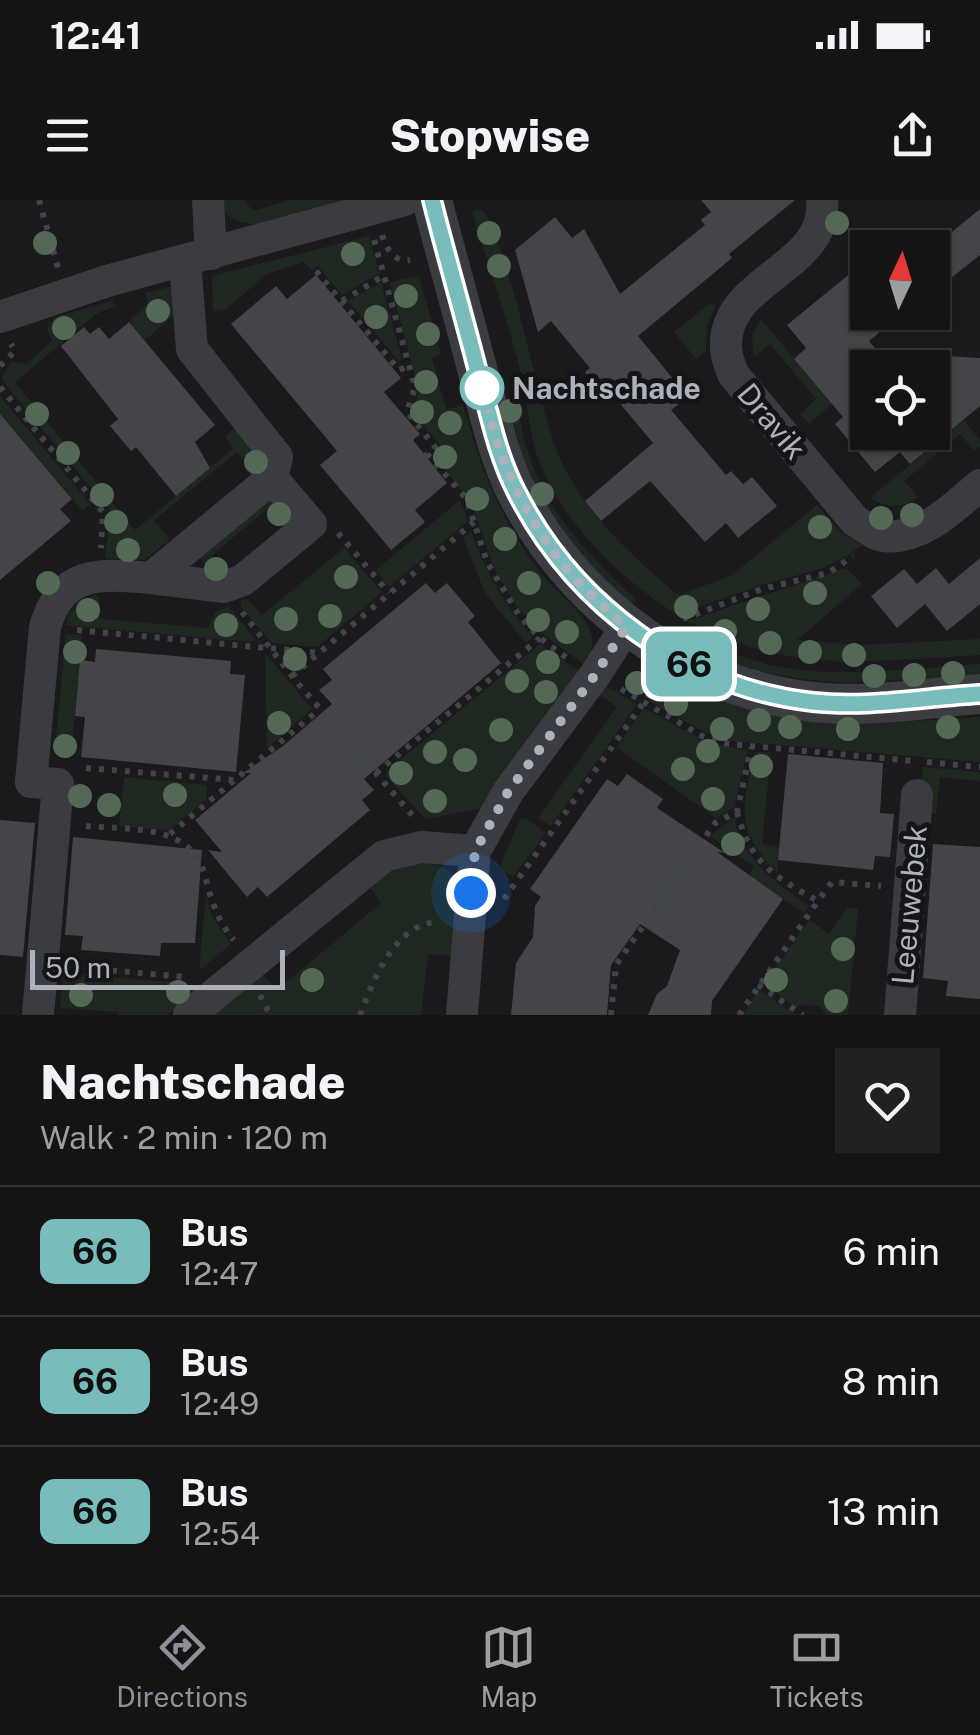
<!DOCTYPE html>
<html lang="en">
<head>
<meta charset="utf-8">
<style>
  :root { --surface:#141415; --page:#212122; --text:#f1f3f6; --muted:#9d9ea0; --line:#333334; --accent:#8c9099 }
  body { margin:0; font-family:"Public Sans",sans-serif; background:var(--page); color:var(--text); height:100vh; display:flex; flex-direction:column; font-size:38px; white-space:nowrap }
  * { box-sizing:border-box; margin:0 }
  p { font-size:32px; color:var(--muted) }
  .icon { flex:none; width:55px; height:55px; fill:none; stroke:currentColor; stroke-width:2; stroke-linecap:round; stroke-linejoin:round }
  .map { position:relative; height:815px; overflow:hidden }
  .sheet { display:flex; flex-direction:column; background:var(--surface); flex:1 }
  .sheet>* { flex:none }
  .badge { padding:0 20px; border-radius:15px; font-size:35px; line-height:65px }
  .needle { width:65px; rotate:4deg }
  .fabs { position:absolute; left:850px; top:30px; display:grid; gap:20px }
  .fabs a { display:grid; place-items:center; width:100px; height:100px; border-radius:0px; background:var(--surface); box-shadow:0 2px 8px #0004,0 0 0 2px var(--line); font-size:50px }
  .scale { position:absolute; left:30px; bottom:25px; width:255px; box-sizing:border-box; padding-left:10px; border:5px solid #acb1bc; border-top:0; font-size:28px; line-height:35px; white-space:nowrap; color:#acb1bc; -webkit-text-stroke:8px #151517; paint-order:stroke }
  .you { position:absolute; width:50px; height:50px; margin:-25px; border:8px solid #fff; border-radius:50%; background:#1a73e8; box-shadow:0 0 0 15px #1a73e833 }
  .map>.badge { position:absolute; translate:-50% -50%; box-shadow:0 0 0 5px #fff }
  .round { display:grid; place-items:center; flex:none; width:105px; height:105px; border-radius:0px; background:var(--page) }
  .head { display:flex; align-items:center; justify-content:space-between; height:170px; padding:0 40px }
  h1 { font-size:48px; font-weight:800; line-height:75px }
  ul { padding:0; list-style:none }
  li { display:flex; align-items:center; gap:30px; height:130px; padding:0 40px; border-top:2px solid var(--line) }
  li div { flex:1 }
  li b { display:block; font-size:38px }
  li em { font-style:normal }
  li .badge { min-width:110px; font-weight:700; text-align:center }
  .status { display:flex; justify-content:space-between; align-items:center; height:70px; padding:0 50px; background:var(--surface); direction:ltr }
  .status svg { height:28px; fill:currentColor }
  header { display:flex; justify-content:space-between; align-items:center; height:130px; padding:0 40px; background:var(--surface); font-size:45px; font-weight:800 }
  .tabs { display:flex; justify-content:space-around; align-items:center; height:140px; border-top:2px solid var(--line); background:var(--surface); font-size:28px; color:var(--muted) }
  .tabs a { display:grid; justify-items:center; gap:5px }
  .tabs .current { color:var(--accent) }
  .map>svg:first-child { display:block }
</style>
</head>
<body>
<div class="status"><b>12:41</b><svg viewBox="0 0 49 12"><path d="M0 12V9h3v3zM5 12V6h3v6zM10 12V3h3v9zM15 12V0h3v12zM26 1h20v11H26zM47 4h2v5h-2z"/></svg></div>
<header><svg class="icon" aria-label="menu" viewBox="0 0 24 24"><path d="M4 6h16M4 12h16M4 18h16"/></svg>Stopwise<svg class="icon" aria-label="share" viewBox="0 0 24 24"><path d="M12 15V3M7 8l5-5 5 5M5 13v7h14v-7"/></svg></header>
<div class="map">
<svg width="980" height="815" viewBox="0 0 980 815">
  <rect width="100%" height="100%" fill="#1a1a1c"/>
  <path fill="#1f2820" d="M218,0h26l9,11 38,-11h59l-94,24c-18,-1 -32,-6 -38,-24z
    M481,9c26,22 58,206 81,254 25,53 72,95 116,132l53,-19 86,-71 23,26 22,14c-31,26 -65,29 -102,41 -28,8 -55,19 -82,29 -59,-36 -129,-104 -145,-174 -6,-27 -8,-55 -16,-83 -13,-49 -31,-98 -45,-147z
    M369,36l10,37 -37,22 -24,-29 -6,5 -8,-9 -37,12 -41,35 -13,2 -1,-35z
    M419,76l22,78 -9,4 14,51 17,-4c16,61 40,120 79,170 14,17 37,33 47,53 6,13 3,25 -4,37l-39,-28 -28,-29 -22,-35 -24,-68 -38,-51 7,-8 -28,-32 6,-23 -29,-109z
    M381,82l21,77 -4,1 -50,-59z
    M174,86l-1,30 -28,24 -16,-19 19,-17 -2,-11z
    M112,101l4,5 -20,8 -81,68 120,148 99,-82 -9,-11 11,-10 27,32 -2,9 -8,3 -16,-19 -83,68 16,20 -26,20 -39,-2 5,-47 -109,-132 10,-17 16,2 25,-23 -5,-12 8,-12z
    M712,102l3,4 -8,20 -1,25 -10,8 -22,-27z
    M761,119l71,85 -23,20 -9,-10 16,-15 -46,-55 -16,13 -2,-21z
    M0,196l90,108 -7,7 -83,-97z
    M517,201c13,94 52,135 119,199l-3,6 -34,-27 -55,-67 -43,-107z
    M964,220l16,20v6l-5,5 -15,-17 -56,47 14,16c-17,13 -31,11 -48,1z
    M267,296l24,25 -7,6 -17,-18 -55,46 14,19 -7,6 -21,-24z
    M460,300l8,21 -79,66 -13,-17z
    M471,331c15,41 32,73 62,106l-7,6 -41,-50 -22,-56z
    M344,348l38,44 -65,55 -45,-4 -32,-37 2,-6 5,-1 15,16z
    M846,368l16,16 -65,56 62,5 121,-6v16c-113,6 -188,20 -293,-34z
    M95,394l4,5 1,20 108,9 8,-17 13,-4 27,33 -6,2 -184,-17 3,-12z
    M66,434l16,1 -11,122 -12,-2 -4,-7z
    M693,437c27,11 54,23 82,29 66,13 138,2 205,-2v12l-135,7 -34,-3 -56,-9 -65,-28z
    M540,444l40,28 -96,136 -59,11 -39,-43 1,-5z
    M265,453l47,56 -45,40z
    M669,478c23,10 47,21 72,29 76,25 160,14 239,10v45l-249,-21 -23,-7 -59,-33z
    M602,484l35,20 -86,122 -13,-8 79,-111 -21,-15z
    M644,508l60,33 43,10 -13,57 -18,10 -100,-71z
    M755,552h16l-9,92 17,3 -2,26c-43,-45 -35,-65 -22,-121z
    M923,567l57,5v9l-40,-4 -4,37 -5,-2 -10,-27z
    M124,577l83,8 -1,14 -36,31 -51,-4z
    M734,617c9,43 41,66 75,89l-5,7 -55,-38 5,-9 -44,-30z
    M525,618l21,15 -33,44 -10,-7 -2,-6 19,-45z
    M425,661l24,9 8,13 -4,73 -25,-2 -7,61h-212l51,-43 17,18 104,-87 -16,-22 14,-9z
    M206,694l7,24 18,26 -32,27z
    M847,708l11,1 -10,106h-22l-6,-9 -21,-1 -2,3 -33,-24 45,-64 20,14z
    M63,773l118,10 9,14 -22,18h-50v-3l-58,-4z
    M759,789v1l37,25h-53z"/>
  <path fill="#444549" d="M701,0h94l-66,54 3,4 -94,78 50,61 -17,13 55,65 5,-4 12,13 9,-7 25,29 -39,32 -12,-15 -21,19 -55,-61 -49,40 -16,-20 68,-58 -45,-54 -6,4 -17,-21 5,-4 -39,-47 -13,11 -23,-82 40,-33 17,21 12,-9 36,65 85,-69 -4,-5 10,-8z
    M980,9v46l-48,38v-45z
    M868,59v53h36l-35,29 22,27h-23v64h64v-59l13,-10 1,-7 34,2v48l-70,58 -10,-12 -25,20 -40,-48 8,-7 -49,-58 12,-11 -19,-23z
    M316,75l85,103 -17,14 36,42 -7,6 34,43 -32,27 10,12 -34,28 -71,-85 17,-14 -106,-127 45,-38 11,13z
    M129,122l86,103 -20,17 15,26 -34,28 -40,-49 -5,4 -21,-25 8,-7 -57,-73 23,-19 6,7 9,-7 10,12z
    M0,214l72,85 -12,10 11,12 -71,59z
    M980,358v46l-33,27 -22,-27 -28,24 -26,-32 33,-27 13,15 19,-16 13,16z
    M426,383l9,10 12,-10 28,33 -7,6 33,41 -137,116 10,11 -12,10 8,10 -103,87 -9,-10 -11,10 -39,-47 14,2 -27,-32 56,-47h-8l40,-27 49,-42 -13,-14 13,-10 -9,-11z
    M96,449l135,12 -1,13 15,1 -9,97 -155,-15 4,-40 -10,-1 5,-56 15,2z
    M788,554l95,9 -3,50 14,1 -4,43 -15,-1 -2,14 -95,-10z
    M627,574l36,25 -6,9 68,45 -8,-1 66,47 -71,102 -1,14h-63l9,-21 10,-8 13,-36 -40,-26 -29,41 -4,50h-96l5,-52 17,-26 2,-31 6,-9 -11,-8 77,-110 11,7z
    M0,620l35,3 -12,134 -23,-2z
    M73,637l129,13 -7,93h-34l-1,13 -79,-6 2,-14 -18,-1z
    M933,644l47,3v152l-34,-3 2,-15 -25,-3z"/>
  <g fill="none" stroke-linecap="round" stroke-linejoin="round">
    <path stroke="#404349" stroke-width="6" stroke-dasharray="5 8" stroke-linecap="butt" d="M39,0l19,68
      M382,35c4,14 13,28 28,25
      M374,40l41,147 -8,25 28,35 -8,7 39,44 21,64 33,55 20,21 27,20
      M316,71l83,99 9,-4
      M342,101l41,-25
      M0,166l15,-15 -4,-7
      M0,187l103,125 -2,36
      M338,333l51,60
      M242,412l53,68 119,137
      M683,419l79,-30 66,-16 25,-17
      M77,430l243,23
      M292,476l182,-154
      M621,489l83,48 25,7 185,17
      M927,562l53,5
      M86,568l149,12
      M376,573l164,-135
      M737,612c13,51 38,65 81,89l14,-19 49,4
      M86,626c44,4 105,-3 119,50 6,23 12,45 29,64
      M170,634l150,-125
      M504,699l152,-214
      M73,767l112,10
      M758,785l45,30
      M260,795l10,20
      M360,815c13,-34 35,-92 78,-93
      M611,815l5,-50 99,-142 22,-11 14,-64
      M739,815l79,-114"/>
    <path stroke="#3a3c41" stroke-width="32" d="M208,0l3,54
      M822,0c7,68 -96,78 -96,144 -1,10 4,21 7,30l122,147c8,4 19,14 28,15 38,5 71,-29 97,-51
      M0,117l107,-36 298,-81
      M151,378l73,9 19,-7 68,-56 -39,-46
      M38,815l20,-231 -27,-2 14,-155c17,-58 56,-53 106,-49l121,-100 5,-21 -85,-108 -7,-88
      M189,815l195,-159 37,-9 54,4
      M462,815l13,-164 33,-59 87,-117 31,-48
      M900,815l17,-220"/>
    <path stroke="#3a3c41" stroke-width="40" d="M432,0c15,59 32,117 47,176 11,40 19,78 37,115 58,113 170,197 297,211 55,6 113,-4 167,-8"/>
  </g>
  <g fill="#536855">
    <circle cx="837" cy="23" r="12"/>
    <circle cx="489" cy="33" r="12"/>
    <circle cx="45" cy="43" r="12"/>
    <circle cx="353" cy="54" r="12"/>
    <circle cx="499" cy="66" r="12"/>
    <circle cx="406" cy="96" r="12"/>
    <circle cx="158" cy="111" r="12"/>
    <circle cx="376" cy="117" r="12"/>
    <circle cx="64" cy="128" r="12"/>
    <circle cx="428" cy="134" r="12"/>
    <circle cx="426" cy="182" r="12"/>
    <circle cx="510" cy="211" r="12"/>
    <circle cx="422" cy="212" r="12"/>
    <circle cx="37" cy="214" r="12"/>
    <circle cx="450" cy="223" r="12"/>
    <circle cx="68" cy="253" r="12"/>
    <circle cx="445" cy="257" r="12"/>
    <circle cx="256" cy="262" r="12"/>
    <circle cx="542" cy="294" r="12"/>
    <circle cx="102" cy="295" r="12"/>
    <circle cx="477" cy="299" r="12"/>
    <circle cx="279" cy="314" r="12"/>
    <circle cx="912" cy="315" r="12"/>
    <circle cx="881" cy="318" r="12"/>
    <circle cx="116" cy="322" r="12"/>
    <circle cx="820" cy="327" r="12"/>
    <circle cx="505" cy="339" r="12"/>
    <circle cx="128" cy="350" r="12"/>
    <circle cx="216" cy="369" r="12"/>
    <circle cx="346" cy="377" r="12"/>
    <circle cx="48" cy="383" r="12"/>
    <circle cx="529" cy="383" r="12"/>
    <circle cx="815" cy="393" r="12"/>
    <circle cx="686" cy="407" r="12"/>
    <circle cx="758" cy="409" r="12"/>
    <circle cx="88" cy="410" r="12"/>
    <circle cx="330" cy="416" r="12"/>
    <circle cx="286" cy="419" r="12"/>
    <circle cx="538" cy="420" r="12"/>
    <circle cx="226" cy="425" r="12"/>
    <circle cx="725" cy="431" r="12"/>
    <circle cx="567" cy="432" r="12"/>
    <circle cx="770" cy="443" r="12"/>
    <circle cx="75" cy="452" r="12"/>
    <circle cx="810" cy="452" r="12"/>
    <circle cx="854" cy="455" r="12"/>
    <circle cx="295" cy="459" r="12"/>
    <circle cx="548" cy="462" r="12"/>
    <circle cx="953" cy="473" r="12"/>
    <circle cx="914" cy="475" r="12"/>
    <circle cx="874" cy="476" r="12"/>
    <circle cx="517" cy="481" r="12"/>
    <circle cx="637" cy="483" r="12"/>
    <circle cx="546" cy="492" r="12"/>
    <circle cx="676" cy="504" r="12"/>
    <circle cx="759" cy="520" r="12"/>
    <circle cx="279" cy="523" r="12"/>
    <circle cx="790" cy="527" r="12"/>
    <circle cx="948" cy="527" r="12"/>
    <circle cx="722" cy="529" r="12"/>
    <circle cx="848" cy="529" r="12"/>
    <circle cx="501" cy="530" r="12"/>
    <circle cx="65" cy="546" r="12"/>
    <circle cx="708" cy="551" r="12"/>
    <circle cx="435" cy="552" r="12"/>
    <circle cx="465" cy="560" r="12"/>
    <circle cx="761" cy="566" r="12"/>
    <circle cx="683" cy="569" r="12"/>
    <circle cx="401" cy="573" r="12"/>
    <circle cx="175" cy="595" r="12"/>
    <circle cx="80" cy="596" r="12"/>
    <circle cx="713" cy="599" r="12"/>
    <circle cx="435" cy="601" r="12"/>
    <circle cx="109" cy="605" r="12"/>
    <circle cx="733" cy="644" r="12"/>
    <circle cx="843" cy="749" r="12"/>
    <circle cx="312" cy="780" r="12"/>
    <circle cx="776" cy="780" r="12"/>
    <circle cx="178" cy="792" r="12"/>
    <circle cx="81" cy="795" r="12"/>
    <circle cx="836" cy="801" r="12"/>
  </g>
  <g fill="none" stroke-linecap="round" stroke-linejoin="round">
    <defs>
      <path id="line" d="M432,0c15,59 32,117 47,176 11,40 18,78 37,115 57,113 170,197 297,211 55,6 113,-5 167,-8"/>
    </defs>
    <use href="#line" stroke="#fff" stroke-width="22"/>
    <use href="#line" stroke="#78bcbc" stroke-width="15"/>
    <path stroke="#acb1bc" stroke-width="10" stroke-dasharray="0 18" d="M471,693l4,-42 33,-59 87,-117 31,-48c-20,-19 -43,-38 -61,-60 -47,-60 -69,-116 -85,-189l2,10"/>
  </g>
  <circle fill="#fff" stroke="#78bcbc" stroke-width="5" cx="482" cy="188" r="20"/>
  <g text-anchor="middle" dominant-baseline="central" stroke-width="10" stroke-linejoin="round" paint-order="stroke">
    <g font-size="30" font-weight="bold" fill="#acb1bc" stroke="#151517" text-anchor="start">
      <text x="512" y="188">Nachtschade</text>
    </g>
    <g font-size="30" fill="#acb1bc" stroke="#151517">
      <text transform="translate(772 221) rotate(50)">Dravik</text>
      <text transform="translate(909 705) rotate(-85)">Leeuwebek</text>
    </g>
  </g>
</svg>
<div class="fabs">
<a><svg class="needle" viewBox="-14 -14 28 28"><path d="M0-13l5 13h-10z" fill="#e53935"/><path d="M0 13l5-13h-10z" fill="#9d9ea0"/></svg></a>
<a><svg class="icon" aria-label="locate" viewBox="0 0 24 24"><circle cx="12" cy="12" r="6"/><path d="M12 2v4M12 18v4M2 12h4M18 12h4"/></svg></a>
</div>
<div class="scale">50 m</div>
<div class="you" style="left:471px;top:693px"></div>
<b class="badge" style="left:689px;top:464px;background:#78bcbc;color:#111">66</b>
</div>
<section class="sheet">
<div class="head"><div><h1>Nachtschade</h1><p>Walk · 2 min · 120 m</p></div><a class="round"><svg class="icon" aria-label="heart" viewBox="0 0 24 24"><path d="M12 20l-8-8c-3-5 5-10 8-4 3-6 11-1 8 4z"/></svg></a></div>
<ul>
<li><span class="badge" style="background:#78bcbc;color:#111">66</span><div><b>Bus</b><p>12:47</p></div><em>6 min</em></li>
<li><span class="badge" style="background:#78bcbc;color:#111">66</span><div><b>Bus</b><p>12:49</p></div><em>8 min</em></li>
<li><span class="badge" style="background:#78bcbc;color:#111">66</span><div><b>Bus</b><p>12:54</p></div><em>13 min</em></li>
</ul>
</section>
<nav class="tabs">
<a class="current"><svg class="icon" aria-label="directions" viewBox="0 0 24 24"><path d="M12 3l9 9-9 9-9-9zM9 14v-3h6M13 9l2 2-2 2"/></svg>Directions</a>
<a><svg class="icon" aria-label="map" viewBox="0 0 24 24"><path d="M3 6l6-2 6 2 6-2v14l-6 2-6-2-6 2zM9 4v14M15 6v14"/></svg>Map</a>
<a><svg class="icon" aria-label="tickets" viewBox="0 0 24 24"><path d="M3 7h18v10H3zM15 7v10"/></svg>Tickets</a>
</nav>
</body>
</html>
